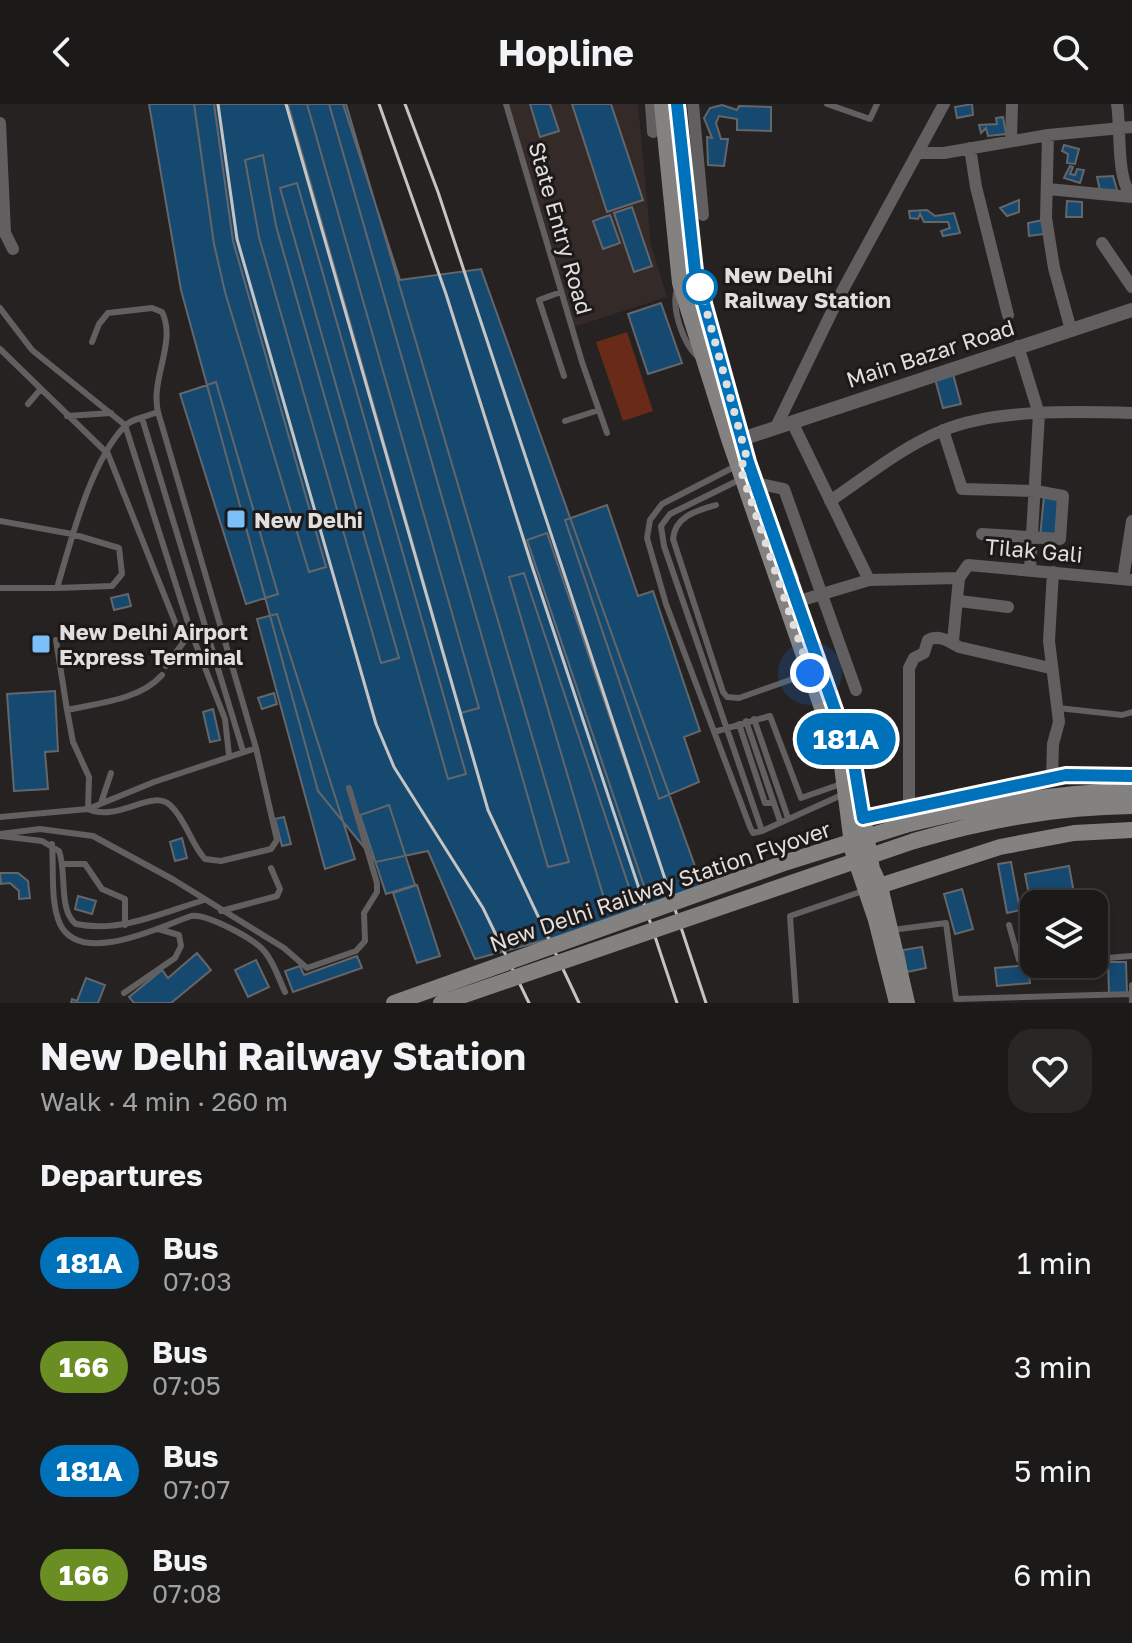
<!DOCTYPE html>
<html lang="en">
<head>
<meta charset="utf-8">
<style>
  :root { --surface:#1c1a19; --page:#292726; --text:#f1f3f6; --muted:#a0a1a2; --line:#3a3838 }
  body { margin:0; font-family:"Golos Text",sans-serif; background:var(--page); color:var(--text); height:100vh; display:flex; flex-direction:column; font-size:30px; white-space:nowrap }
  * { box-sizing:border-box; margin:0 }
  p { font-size:26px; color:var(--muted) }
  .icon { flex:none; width:44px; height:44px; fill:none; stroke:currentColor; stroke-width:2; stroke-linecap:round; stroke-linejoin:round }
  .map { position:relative; height:899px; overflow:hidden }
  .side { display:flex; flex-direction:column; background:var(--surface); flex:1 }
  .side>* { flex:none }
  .badge { padding:0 16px; border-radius:26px; font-size:28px; line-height:52px }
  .fabs { position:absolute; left:1020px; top:786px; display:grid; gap:16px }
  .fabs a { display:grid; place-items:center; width:88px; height:88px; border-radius:16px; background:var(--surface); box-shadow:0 4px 12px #0003,0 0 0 2px var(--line); font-size:40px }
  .you { position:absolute; width:40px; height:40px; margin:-20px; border:6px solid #fff; border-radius:50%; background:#1a73e8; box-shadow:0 0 0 12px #1a73e833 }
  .map>.badge { position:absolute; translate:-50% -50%; box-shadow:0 0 0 4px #fff }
  h2 { padding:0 40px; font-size:30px; line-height:72px }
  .round { display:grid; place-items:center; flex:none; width:84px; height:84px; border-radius:24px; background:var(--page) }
  .overview { display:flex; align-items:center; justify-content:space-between; height:136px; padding:0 40px }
  h1 { font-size:38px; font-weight:700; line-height:60px }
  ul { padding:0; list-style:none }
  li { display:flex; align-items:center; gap:24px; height:104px; padding:0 40px }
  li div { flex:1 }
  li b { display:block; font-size:30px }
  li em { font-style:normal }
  li .badge { min-width:88px; font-weight:700; text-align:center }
  header { display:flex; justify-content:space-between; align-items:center; height:104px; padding:0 40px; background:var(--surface); font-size:36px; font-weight:700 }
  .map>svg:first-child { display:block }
</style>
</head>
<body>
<header><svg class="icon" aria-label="back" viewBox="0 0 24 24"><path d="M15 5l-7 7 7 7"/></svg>Hopline<svg class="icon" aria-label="search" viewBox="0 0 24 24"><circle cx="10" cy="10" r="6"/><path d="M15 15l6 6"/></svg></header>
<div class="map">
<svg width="1132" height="899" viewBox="0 0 1132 899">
  <rect width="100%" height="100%" fill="#252221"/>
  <path fill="#342a28" d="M505,0h133l13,140 16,53 -94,30z"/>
  <path fill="#6a2a18" d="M627,228l26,79 -30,10 -27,-79z"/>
  <path fill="#154970" stroke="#646669" stroke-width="2" d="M149,0h194l57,176 81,-11 225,628 -231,62 -47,-108 -52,11 -58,-71 -137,-501z
    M194,0h20l19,137 93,326 -17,5 -84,-280 -11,-48z
    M288,0h19l172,604 -18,5z
    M329,0h17l223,758 -21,5z
    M530,0h20l9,27 -19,6z
    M572,0h39l32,96 -36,12z
    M972,0l1,11 -16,3 -2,-11z
    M722,1l15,5 2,-4 32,1v24l-34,-1v-11l-18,-3 -3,7 5,16h7l-4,27 -16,-1 -1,-28 5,1 -8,-20 6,-10z
    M1003,13l3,17 -18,2 -2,-8 -5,5 -2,-8 18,-1 -1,-6z
    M1064,41l15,4 -4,15 -8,-1 1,-9 -6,-3z
    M263,51l13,71 123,432 -18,5 -122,-426 -14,-77z
    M1070,62l3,1 -3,7 5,1 2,-6 7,1 -4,13 -16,-5z
    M1113,72l4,14 -17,1 -3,-14z
    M297,79l169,591 -18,5 -168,-591z
    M1019,96v12l-12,4 -7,-8z
    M1067,97l15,1v15h-16z
    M632,103l20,59 -18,6 -20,-59z
    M927,106l8,6 19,-3 6,20 -17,3 -2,-5 9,-3 -2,-6h-24l-4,-8 -2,5 -8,-1 -1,-7z
    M610,111l10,28 -17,6 -10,-28z
    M1043,116l2,14 -16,2 -1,-13z
    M661,199l21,60 -34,11 -20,-60z
    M953,270l8,30 -18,4 -8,-29z
    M216,278l62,212 -32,10 -66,-210z
    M1044,392l18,2 -5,40 -17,-1z
    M607,401l31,91 15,-5 47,140 -16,6 15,45 -40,17 -94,-279z
    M547,429l119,349 -21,7 -118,-349z
    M524,469l107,320 -26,9 -96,-325z
    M128,490l3,12 -17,4 -3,-12z
    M277,510l78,245 -30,10 -68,-250z
    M55,587l3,60 -13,1 3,37 -34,2 -7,-97z
    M274,589l3,11 -15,5 -4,-11z
    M213,605l7,31 -10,2 -7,-30z
    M389,701l26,80 -29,9 -26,-79z
    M284,713l7,27 -9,2 -7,-27z
    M182,734l5,20 -12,3 -5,-19z
    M1011,758l9,48 -13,3 -9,-49z
    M1069,762l7,38h-42v18l-9,-48z
    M0,769h18l10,8 2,17 -11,1v-8l-9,-8 -9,1z
    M417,781l23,71 -23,7 -24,-70z
    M962,785l11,40 -18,5 -11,-40z
    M78,792l18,5 -4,13 -17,-5z
    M922,843l4,21 -19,4 -4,-22z
    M197,849l14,17 -40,33h-37l-5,-6 33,-27 6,8z
    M357,852l5,12 -69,24 -8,-21 15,-5 4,9z
    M256,856l13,27 -21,10 -13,-27z
    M1108,858h18l1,31h-18z
    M1028,861l2,18 -33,3 -2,-18z
    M86,874l19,7 -7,18h-27l1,-4 5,2z"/>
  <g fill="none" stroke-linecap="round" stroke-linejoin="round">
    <path stroke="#615f5f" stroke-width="6" d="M506,0l76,258 25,71
      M827,0l43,15 7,-15
      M677,185c-6,19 6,54 20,67
      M561,188l-22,8 25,76
      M0,204l32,42 93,75 66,207 34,87 4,36
      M92,238l7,-18 9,-11 44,-5 10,4c15,30 -12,67 -4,100
      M0,245l108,105 75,188
      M28,300l12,-14
      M67,312l44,-3
      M142,314l101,333
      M565,317l34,-11
      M736,362l-74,38 -12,16 -3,18 19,66 84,223 3,6 9,-2
      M739,376l-69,34 -9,12 3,20 98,285 82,-37
      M716,401c-20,6 -41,11 -43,34l50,153 4,5 12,1 68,-24
      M0,417l72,13 47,14 3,26 -10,12 -55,2
      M0,484h57c14,-47 33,-125 67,-161 6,-8 24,-11 34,-15l98,336 -102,34 -66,27 -88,8
      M56,536l11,70
      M166,562l25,-34
      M162,571c-22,25 -64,28 -95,35l6,32 16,35 -1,32c30,14 65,-22 83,-3 15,14 20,38 34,53l16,2 50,-12 6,-9 -21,-92
      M1058,604l64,7 10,-3
      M754,615l34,99
      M746,617l34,100
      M739,620l26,79h9
      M714,628l56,-16 31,82 40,-14
      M101,699l10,-30
      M0,730l40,-5 53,7 81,44 110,68 23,20 49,-17 9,-10 -1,-28 13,-21v-9l-28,-95
      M0,732l42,5 17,10c8,20 -1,60 17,73 44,9 86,-11 128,-24
      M52,740c2,24 -2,58 8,80 20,43 102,2 131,-8 15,-3 64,23 74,36 9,11 14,27 20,40
      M64,760h21l17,25 23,10v26
      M221,807l56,-15 3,-7 -9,-21
      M1009,821l10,35 15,4
      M892,826l54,-7 10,76
      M1094,855l38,-3
      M124,889l51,-35 6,-12 -2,-11 -21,-6
      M956,895l176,-5
      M796,899l-6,-87 73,-25
      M1132,899v-18"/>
    <path stroke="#615f5f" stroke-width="12" d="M651,0l2,28
      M693,0l10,111
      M1117,0c4,22 -1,78 15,91
      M0,19l5,110 8,16
      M1048,31l-2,83 8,50 17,62
      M1011,35l1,-35
      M970,44l6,39 32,128
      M920,49h24l104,-18 84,-8
      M1048,85l84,8
      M1102,139l30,44
      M1018,242l21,68 -9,155
      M792,318l77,158
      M776,323l64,-132 104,-191
      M943,326l19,59 74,2 27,5 -3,43 -78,-5
      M756,379l28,6 72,201
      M830,397c36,-24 73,-55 114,-71 51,-21 133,-19 188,-17
      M1123,475l9,-58
      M799,497l70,-21 90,-2 9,-13 164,15
      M959,497l49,6
      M953,537l6,-63
      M1052,674l1,-34 6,-22 -10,-81 4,-69
      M909,703v-139l5,-10 10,-5 4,-13c11,-6 22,2 31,7l91,21"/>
    <path stroke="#615f5f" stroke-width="14" d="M742,335l390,-129"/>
    <path stroke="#848181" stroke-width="16" d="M662,0l18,179 50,159 112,324 11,86 23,68 21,83
      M677,0l18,167 53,191 43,117
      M815,550l39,110 18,105 8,17 27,117
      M854,716l212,-45 66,1
      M905,721c76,-19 148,-33 227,-34
      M914,737c73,-21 142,-34 218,-35
      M870,785l130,-42 74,-14 58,-3"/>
    <path stroke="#c6c4c3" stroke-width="3" d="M218,0l19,135 139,485 18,43 89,141 46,95
      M286,0l202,706 91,193
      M379,0l67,190 85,269 146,440
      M405,0l33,88 268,811"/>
    <path stroke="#848181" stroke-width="16" d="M394,899l393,-141 118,-37
      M441,899l473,-162"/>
  </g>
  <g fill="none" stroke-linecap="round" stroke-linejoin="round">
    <defs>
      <path id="line" d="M677,0l18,167 53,191 106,302 9,54 203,-43 66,1"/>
    </defs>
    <use href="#line" stroke="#fff" stroke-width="18"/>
    <use href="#line" stroke="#0072bc" stroke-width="12"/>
    <path stroke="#e1dfde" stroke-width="8" stroke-dasharray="0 14.4" d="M700,183l48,175 -9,3 71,208"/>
  </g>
  <circle fill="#fff" stroke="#0072bc" stroke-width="4" cx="700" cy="183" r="16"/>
  <g fill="#7abff8" stroke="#1c1918" stroke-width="3">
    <rect x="226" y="405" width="20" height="20" rx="4"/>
    <rect x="31" y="530" width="20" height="20" rx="4"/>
  </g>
  <g text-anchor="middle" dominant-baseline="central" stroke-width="6" stroke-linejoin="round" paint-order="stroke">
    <g font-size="22" fill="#e1dfde" stroke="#1c1918">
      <text transform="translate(561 124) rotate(74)">State Entry Road</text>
      <text transform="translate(930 249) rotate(-18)">Main Bazar Road</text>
      <text transform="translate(1034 446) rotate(5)">Tilak Gali</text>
      <text transform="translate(660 782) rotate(-19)">New Delhi Railway Station Flyover</text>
    </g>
    <g font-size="22" font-weight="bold" fill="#e1dfde" stroke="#1c1918" text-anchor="start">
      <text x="724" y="170">New Delhi<tspan x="724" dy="25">Railway Station</tspan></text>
    </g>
    <g font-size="22" font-weight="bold" fill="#e1dfde" stroke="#1c1918" text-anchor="start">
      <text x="254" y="415">New Delhi</text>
      <text x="59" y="527">New Delhi Airport<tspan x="59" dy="25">Express Terminal</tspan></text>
    </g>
  </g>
</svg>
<div class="fabs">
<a><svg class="icon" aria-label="layers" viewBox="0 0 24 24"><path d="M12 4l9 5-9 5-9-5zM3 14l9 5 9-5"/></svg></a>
</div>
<div class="you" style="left:810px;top:569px"></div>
<b class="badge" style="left:846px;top:635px;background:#0072bc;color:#fff">181A</b>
</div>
<section class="side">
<div class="overview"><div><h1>New Delhi Railway Station</h1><p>Walk · 4 min · 260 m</p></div><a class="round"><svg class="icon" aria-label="heart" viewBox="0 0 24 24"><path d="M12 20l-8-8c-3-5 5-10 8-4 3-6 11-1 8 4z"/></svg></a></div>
<h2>Departures</h2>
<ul>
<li><span class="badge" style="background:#0072bc;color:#fff">181A</span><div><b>Bus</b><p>07:03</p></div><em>1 min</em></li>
<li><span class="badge" style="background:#6b8e23;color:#fff">166</span><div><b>Bus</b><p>07:05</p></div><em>3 min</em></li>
<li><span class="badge" style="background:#0072bc;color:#fff">181A</span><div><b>Bus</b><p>07:07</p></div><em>5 min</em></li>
<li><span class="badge" style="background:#6b8e23;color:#fff">166</span><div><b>Bus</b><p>07:08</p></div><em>6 min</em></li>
</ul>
</section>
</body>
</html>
